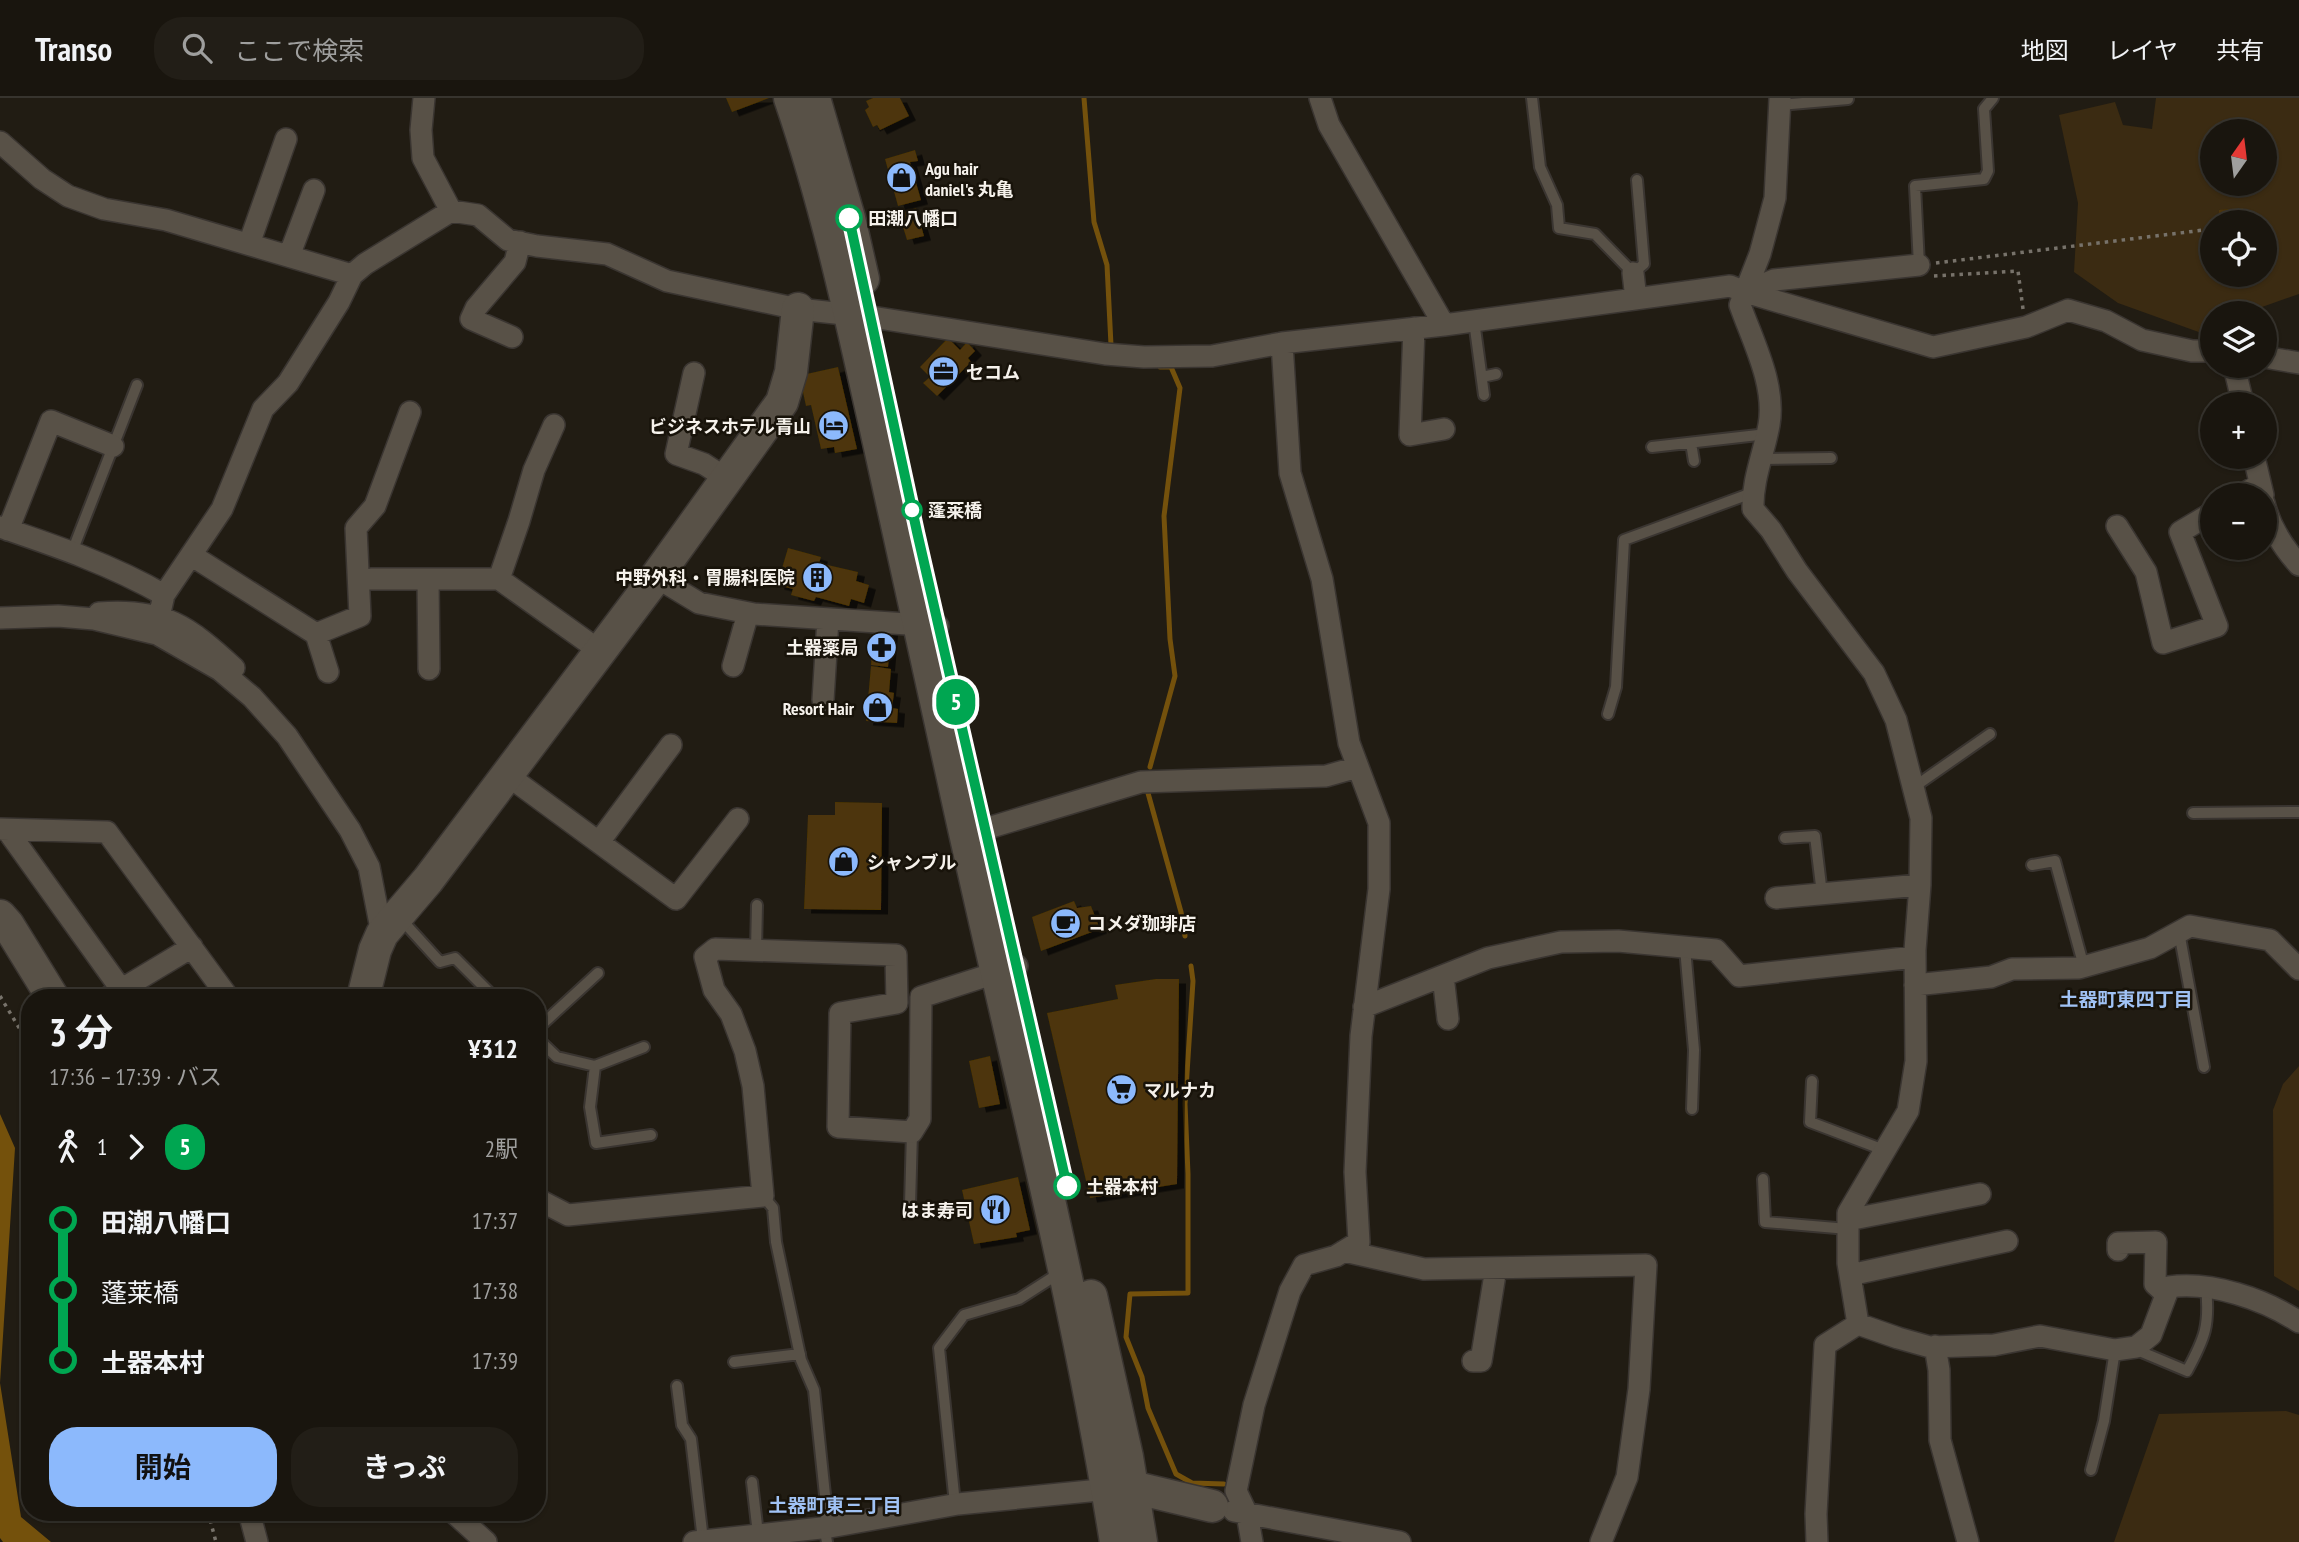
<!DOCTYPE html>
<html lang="ja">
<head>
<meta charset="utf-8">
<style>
  :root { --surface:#19150e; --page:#221e17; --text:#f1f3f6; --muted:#9f9f9e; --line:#37342e; --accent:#8cb9fc }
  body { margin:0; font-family:"PT Sans Narrow","Noto Sans JP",sans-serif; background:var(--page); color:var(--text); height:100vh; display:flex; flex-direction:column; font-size:26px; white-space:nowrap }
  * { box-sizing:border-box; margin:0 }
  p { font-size:23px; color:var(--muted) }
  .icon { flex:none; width:38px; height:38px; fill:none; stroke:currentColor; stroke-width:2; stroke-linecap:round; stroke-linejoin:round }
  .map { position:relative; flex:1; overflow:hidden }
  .panel { position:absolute; left:21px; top:891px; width:525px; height:532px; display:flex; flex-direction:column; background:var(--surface); border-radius:28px; box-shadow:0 2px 5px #0004,0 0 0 2px var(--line) }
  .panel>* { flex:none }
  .badge { padding:0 14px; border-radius:23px; font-size:24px; line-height:46px }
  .needle { width:46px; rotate:14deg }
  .controls { position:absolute; left:2200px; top:21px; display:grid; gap:14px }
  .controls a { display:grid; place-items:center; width:77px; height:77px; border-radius:50%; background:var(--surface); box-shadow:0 2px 5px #0004,0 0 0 2px var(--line); font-size:35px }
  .map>.badge { position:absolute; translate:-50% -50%; box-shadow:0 0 0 4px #fff }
  .legs { display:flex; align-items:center; gap:10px; height:77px; padding:0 28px; font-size:23px }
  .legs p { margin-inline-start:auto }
  .summary { display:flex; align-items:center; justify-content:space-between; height:119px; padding:0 28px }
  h1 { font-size:38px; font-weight:700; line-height:52px }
  .action { display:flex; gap:14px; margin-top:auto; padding:14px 28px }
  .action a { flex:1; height:80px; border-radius:28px; background:var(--accent); color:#111; font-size:28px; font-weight:700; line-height:80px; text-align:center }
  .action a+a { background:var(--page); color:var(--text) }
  ul { padding:0 28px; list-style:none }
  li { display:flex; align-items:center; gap:24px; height:70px; font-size:26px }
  li i { display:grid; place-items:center; width:10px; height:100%; margin:0 9px; background:currentColor }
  li i::after { content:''; width:18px; height:18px; margin:-9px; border:5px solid; border-radius:50%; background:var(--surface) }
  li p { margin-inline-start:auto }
  li:first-child i { background:linear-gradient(#0000 50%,currentColor 0) }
  li:last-child i { background:linear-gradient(currentColor 50%,#0000 0) }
  header { display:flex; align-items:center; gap:42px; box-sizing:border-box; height:98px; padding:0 35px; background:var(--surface); border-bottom:2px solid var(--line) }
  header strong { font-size:33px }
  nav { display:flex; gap:38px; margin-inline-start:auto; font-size:24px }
  .search { width:490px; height:63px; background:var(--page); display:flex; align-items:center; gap:18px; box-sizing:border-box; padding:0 24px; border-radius:28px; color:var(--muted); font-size:26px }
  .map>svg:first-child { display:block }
</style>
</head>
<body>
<header>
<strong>Transo</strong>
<div class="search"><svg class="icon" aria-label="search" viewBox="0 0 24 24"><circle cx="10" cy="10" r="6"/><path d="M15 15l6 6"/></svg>ここで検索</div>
<nav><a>地図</a><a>レイヤ</a><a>共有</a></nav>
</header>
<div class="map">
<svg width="2299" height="1444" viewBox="0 0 2299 1444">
  <defs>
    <filter id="shadow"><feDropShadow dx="7" dy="4.5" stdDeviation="0" flood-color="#0009"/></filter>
  </defs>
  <rect width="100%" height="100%" fill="#211c13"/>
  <path fill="#3b2b12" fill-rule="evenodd" d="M2156,0h143v196l-54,19h-33v19l-5,3 -89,-32 -44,-31 4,-69 -19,-88 56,-13 8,23 29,4zM2212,33h52v53h-52zM2212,124h52v53h-52z
    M2299,968v225l-25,-15 -1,-166 10,-26z
    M2286,1313l13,4v127h-185l45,-128z"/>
  <path fill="#74510c" d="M0,1016l15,34 -15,235 21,134 30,25h-48l-3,-4z"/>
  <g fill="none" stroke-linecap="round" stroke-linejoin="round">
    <path stroke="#74510c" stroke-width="5" d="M1084,0l10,124 13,43 4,80
      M1150,669l25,-91 -5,-37 -6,-123 16,-128 -9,-21h-11
      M1148,695l33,119 4,24
      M1191,868l2,15 -8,123 3,70v119l-58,1 -4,43 16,40 6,31 28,66 16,9 32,1"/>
  </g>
  <path fill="#4e3607" filter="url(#shadow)" d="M726,0h43l-37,14z
    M873,0h27l9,18 -29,14 -3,-5 -4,2 -8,-17 4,-3 -3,-6z
    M915,52l3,11 -8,1 11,38 -23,6 -13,-47z
    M916,110l8,28 -17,4 -8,-26z
    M2243,110l1,12 14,-1v3h-39v-12z
    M948,240l12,12 7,-8 8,9 -7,7 3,4 -34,34 -14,-13 7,-6 -10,-10z
    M838,269l19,82 -22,4 -1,-6 -13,2 -10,-44 -5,1 -5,-23 1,-8z
    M788,450l33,9 -2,6 39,9 -2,9 13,4 -5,18 -13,-4 -2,7 -33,-9 -2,4 -23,-6 2,-6 -16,-4z
    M874,531l17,2 -3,36 -17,-2z
    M871,568l20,3 -2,23 5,1 -2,15 6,1 -1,14 -31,-2z
    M835,704l47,1 -1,107 -77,-1 4,-94h27z
    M1074,803l3,7 14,-2 9,23 -59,22 -9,-34z
    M1156,881h23l-2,205 -87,14 -43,-185 71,-14 -3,-14z
    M990,958l10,48 -21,4 -10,-47z
    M1018,1079l12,53 -14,3 1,4 -43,7 -12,-54z"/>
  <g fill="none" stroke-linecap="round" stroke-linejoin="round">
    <defs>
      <path id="lane" d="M1532,0l8,69 17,38 2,23 36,6 38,39 11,-9 -7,-84
        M1780,7l68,-6
        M1919,167l-4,-79 69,-7 4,-8 -4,-62 9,-11
        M1474,223l10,74
        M1482,279l14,-3
        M1691,345l3,18
        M1652,349l115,-13
        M1761,361l70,-1
        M72,454l65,-167
        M1608,616l8,-27 8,-147 128,-47
        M1914,689l76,-53
        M2193,715l106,-1
        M1785,740l30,-2 7,58
        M2032,767l23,-4 29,106
        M400,820l40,44 15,-4 40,40
        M2179,834l25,135
        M1685,850l9,102 -2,59
        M756,852l1,-45
        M537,931l61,-56
        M537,940l20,19 38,9 -5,41 6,36 55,-8
        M595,968l49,-19
        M1812,983l-2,41 74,28
        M1763,1081l2,43 83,7
        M763,1098l10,12 3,34 25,118 13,30 13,124 -3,13 3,15
        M910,1107l2,-73
        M2132,1250l55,23c18,-33 23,-46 19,-84
        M734,1264l66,-8
        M677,1288l5,39 9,14 12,101
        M2091,1372l13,-49 11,-71
        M752,1384l6,52
        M955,1406l-16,-156 25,-33 55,-16 42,-27"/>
      <path id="street" d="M424,0l-3,32 2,28 28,53
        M1320,0l9,27 115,200
        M1780,0l-5,100 -15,56 -20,51c13,37 36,80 29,120 -5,28 -17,55 -16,84l18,21 26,41 77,102 22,47 25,98 -1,67 -5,65 1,111 -8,50 -60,102v50l10,61
        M0,44l42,37 26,17 36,13 62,11 186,55
        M249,146l37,-105
        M289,158l25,-66
        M1633,175l3,26
        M1745,194l29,-12 145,-15
        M1414,230l-4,107 34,-6
        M512,239l-41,-18 5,-11 39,-46 5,-20
        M2264,259l35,6
        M2234,268l9,38
        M694,275l-18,81 28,10 23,15
        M2254,359l9,38
        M2242,397l18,-11
        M2264,405c6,24 18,43 35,62
        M2117,428l29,46 17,71 54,-17 -37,-94 32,-19
        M0,429c56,19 112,38 164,68
        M8,432l43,-109 62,25
        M191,457l125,79 12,38
        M656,479l43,26 55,11 184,12
        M371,481h128l101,72
        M428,481l1,90
        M499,481l20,-58 15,-51 20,-45
        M99,515c66,-5 89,13 135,55
        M159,519l5,-22 58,-86 41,-100 25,-26 51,-81 13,-27 13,-11 86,-53 27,4 30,25 29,6 70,8 60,27 131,28 74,8 233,37 39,3 68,-1 70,-13 162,-18 286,-39 15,6 188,55 93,-20 42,-17 38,11 36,19 50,11h20
        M0,520l58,-2 36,3 63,15 63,36 32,27 35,39 63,94 19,37 13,67
        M316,536l44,-18 -4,-88 19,-22 35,-94
        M733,568l15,-53
        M823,602l5,-81
        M507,677l169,124 62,-80
        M0,731l107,3 121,165
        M7,732l114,159
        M965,737l176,-53 185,-6 32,-9
        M599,744l72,-97
        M1776,800l144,-13
        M1443,878l5,43
        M1915,887l76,-8 21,-8 67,-1 71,-20 40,-22 80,14 29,29
        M107,900l85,-51
        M1364,909l124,-49 73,-16 57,-1 98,9 23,26 176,-19
        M537,1101l31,16 195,-19 -10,-110 -8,-35 -14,-37 -17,-24 -9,-33 10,-8 181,6 1,48 -57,10 -2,114 74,5 8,-13 1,-122 96,-31
        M1848,1122l132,-26
        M2118,1152v-7l38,-1 -1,42 11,10
        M1344,1153l80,18 222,-4 -7,124 -12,88 -26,65
        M1850,1177l157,-34
        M1858,1226l40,14 32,9 64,-2 46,-9 75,14 21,-3 15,-12 18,-48c42,-6 95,12 130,35
        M1935,1248l4,24 1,70 28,102
        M1473,1263h8l15,-93
        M1234,1413l166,31
        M249,1414l8,30
        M453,1414l33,30
        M694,1444l136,-15 128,-23 162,-16
        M1252,1444l-5,-28 -11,-23 18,-86 36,-114 14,-26 32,-9 23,-14 -4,-70 6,-136 18,-147v-66l-30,-80 -27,-164 -32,-106 -8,-130
        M1817,1444l-1,-28 9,-169 33,-21"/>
      <path id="secondary" d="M790,0c37,108 61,220 86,331 25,117 51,233 77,349 55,254 122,507 163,764
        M814,0l35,120 14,61
        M0,818l8,9 45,73
        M363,900l12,-48 7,-16 46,-54 228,-303 126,-175 9,-30 7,-63
        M1091,1198l36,161 14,85
        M1132,1389l80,19"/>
    </defs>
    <use href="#lane" stroke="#3a3531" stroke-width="14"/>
    <use href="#street" stroke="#3a3531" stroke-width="24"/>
    <use href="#secondary" stroke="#3a3531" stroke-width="35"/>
    <path stroke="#77726a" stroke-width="3.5" stroke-dasharray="3.5 5" stroke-linecap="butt" d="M1936,165l276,-34
      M1934,178l84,-5 5,38
      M0,898l30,50
      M208,1414l8,30"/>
    <use href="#lane" stroke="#585147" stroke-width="10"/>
    <use href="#street" stroke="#585147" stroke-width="21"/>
    <use href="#secondary" stroke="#585147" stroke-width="32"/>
  </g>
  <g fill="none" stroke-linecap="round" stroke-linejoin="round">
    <defs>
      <path id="line-1" d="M849,120l68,314 150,654"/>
    </defs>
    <use href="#line-1" stroke="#fff" stroke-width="16"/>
    <use href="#line-1" stroke="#00a651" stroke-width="10"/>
  </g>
  <defs>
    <symbol id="shop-disc" viewBox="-11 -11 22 22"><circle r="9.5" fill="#8cb9fc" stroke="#18130a"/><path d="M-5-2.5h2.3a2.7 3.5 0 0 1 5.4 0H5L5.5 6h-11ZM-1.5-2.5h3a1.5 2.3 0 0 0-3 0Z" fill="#111"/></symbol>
    <symbol id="office-disc" viewBox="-11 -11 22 22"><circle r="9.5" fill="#8cb9fc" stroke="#18130a"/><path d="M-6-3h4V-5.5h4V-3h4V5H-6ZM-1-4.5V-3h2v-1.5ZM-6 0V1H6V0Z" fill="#111"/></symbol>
    <symbol id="hotel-disc" viewBox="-11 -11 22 22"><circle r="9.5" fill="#8cb9fc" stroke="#18130a"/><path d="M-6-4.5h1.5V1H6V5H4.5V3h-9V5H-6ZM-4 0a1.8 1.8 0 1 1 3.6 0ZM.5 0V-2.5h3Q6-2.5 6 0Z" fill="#111"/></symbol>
    <symbol id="building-disc" viewBox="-11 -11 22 22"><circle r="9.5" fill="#8cb9fc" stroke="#18130a"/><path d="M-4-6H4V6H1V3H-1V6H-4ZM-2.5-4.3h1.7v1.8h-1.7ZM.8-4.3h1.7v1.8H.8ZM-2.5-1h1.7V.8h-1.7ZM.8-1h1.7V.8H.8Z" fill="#111"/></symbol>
    <symbol id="pharmacy-disc" viewBox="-11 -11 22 22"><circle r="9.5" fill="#8cb9fc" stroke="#18130a"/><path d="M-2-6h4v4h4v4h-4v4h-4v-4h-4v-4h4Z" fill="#111"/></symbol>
    <symbol id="cafe-disc" viewBox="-11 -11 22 22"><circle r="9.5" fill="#8cb9fc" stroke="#18130a"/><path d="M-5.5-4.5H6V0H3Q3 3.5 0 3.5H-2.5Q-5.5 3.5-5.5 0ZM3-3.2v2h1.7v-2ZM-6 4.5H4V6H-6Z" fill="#111"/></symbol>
    <symbol id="supermarket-disc" viewBox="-11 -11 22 22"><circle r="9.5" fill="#8cb9fc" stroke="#18130a"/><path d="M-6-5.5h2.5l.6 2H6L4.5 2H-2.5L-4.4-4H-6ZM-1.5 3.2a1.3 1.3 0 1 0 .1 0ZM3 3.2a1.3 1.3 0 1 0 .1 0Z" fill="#111"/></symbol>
    <symbol id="restaurant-disc" viewBox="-11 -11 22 22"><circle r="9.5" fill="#8cb9fc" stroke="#18130a"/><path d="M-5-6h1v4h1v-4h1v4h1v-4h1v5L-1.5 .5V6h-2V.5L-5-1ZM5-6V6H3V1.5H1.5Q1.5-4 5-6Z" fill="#111"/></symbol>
  </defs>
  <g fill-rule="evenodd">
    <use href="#shop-disc" x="884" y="62" width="35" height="35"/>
    <use href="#office-disc" x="926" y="256" width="35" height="35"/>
    <use href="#hotel-disc" x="816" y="310" width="35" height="35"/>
    <use href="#building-disc" x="800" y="462" width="35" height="35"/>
    <use href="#pharmacy-disc" x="864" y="532" width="35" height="35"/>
    <use href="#shop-disc" x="860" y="592" width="35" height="35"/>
    <use href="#shop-disc" x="826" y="746" width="35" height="35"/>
    <use href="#cafe-disc" x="1048" y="808" width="35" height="35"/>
    <use href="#supermarket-disc" x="1104" y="974" width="35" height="35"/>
    <use href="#restaurant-disc" x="978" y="1094" width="35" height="35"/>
  </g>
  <g fill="#fff" stroke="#00a651" stroke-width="3.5">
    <circle cx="849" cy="120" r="12"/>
    <circle cx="912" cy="412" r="9"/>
    <circle cx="1067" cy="1088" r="12"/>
  </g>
  <g text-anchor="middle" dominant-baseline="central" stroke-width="5" stroke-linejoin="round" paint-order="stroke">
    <g font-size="18" font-weight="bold" fill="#f6f2ec" stroke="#18130a" text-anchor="start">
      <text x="925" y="70">Agu hair<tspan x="925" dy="21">daniel's 丸亀</tspan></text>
      <text x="966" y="274">セコム</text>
      <text x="811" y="328" text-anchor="end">ビジネスホテル青山</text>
      <text x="795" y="479" text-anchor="end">中野外科・胃腸科医院</text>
      <text x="858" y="549" text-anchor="end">土器薬局</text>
      <text x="854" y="610" text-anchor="end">Resort Hair</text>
      <text x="867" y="764">シャンブル</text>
      <text x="1088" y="825">コメダ珈琲店</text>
      <text x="1144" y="992">マルナカ</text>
      <text x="973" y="1112" text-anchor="end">はま寿司</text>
    </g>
    <g font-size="18" font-weight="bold" fill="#f6f2ec" stroke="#18130a" text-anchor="start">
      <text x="868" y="120">田潮八幡口</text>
      <text x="928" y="412">蓬莱橋</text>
      <text x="1086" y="1088">土器本村</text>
    </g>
    <g font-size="19" font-weight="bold" fill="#a0c2f4" stroke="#18130a">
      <text x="2126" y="901">土器町東四丁目</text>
      <text x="835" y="1407">土器町東三丁目</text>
    </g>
  </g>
</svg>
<div class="controls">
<a><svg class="needle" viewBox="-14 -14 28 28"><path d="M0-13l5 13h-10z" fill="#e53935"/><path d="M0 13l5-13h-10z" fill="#9f9f9e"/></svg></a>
<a><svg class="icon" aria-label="locate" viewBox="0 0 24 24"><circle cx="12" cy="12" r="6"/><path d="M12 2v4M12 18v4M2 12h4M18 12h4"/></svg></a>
<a><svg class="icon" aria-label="layers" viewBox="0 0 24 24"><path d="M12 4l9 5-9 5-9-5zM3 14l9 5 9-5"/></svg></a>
<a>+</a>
<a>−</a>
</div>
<b class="badge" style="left:956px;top:604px;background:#00a651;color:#fff">5</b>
<section class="panel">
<div class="summary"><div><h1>3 分</h1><p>17:36 – 17:39 · バス</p></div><b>¥312</b></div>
<div class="legs"><svg class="icon" aria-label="walk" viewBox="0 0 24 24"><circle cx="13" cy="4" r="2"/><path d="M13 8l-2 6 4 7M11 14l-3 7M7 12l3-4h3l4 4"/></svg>1<svg class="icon" aria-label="forward" viewBox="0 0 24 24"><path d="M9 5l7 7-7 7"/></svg><b class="badge" style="background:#00a651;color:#fff">5</b><p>2駅</p></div>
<ul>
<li><i style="color:#00a651"></i><b>田潮八幡口</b><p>17:37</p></li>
<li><i style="color:#00a651"></i><span>蓬莱橋</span><p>17:38</p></li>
<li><i style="color:#00a651"></i><b>土器本村</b><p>17:39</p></li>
</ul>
<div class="action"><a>開始</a><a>きっぷ</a></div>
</section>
</div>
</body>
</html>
